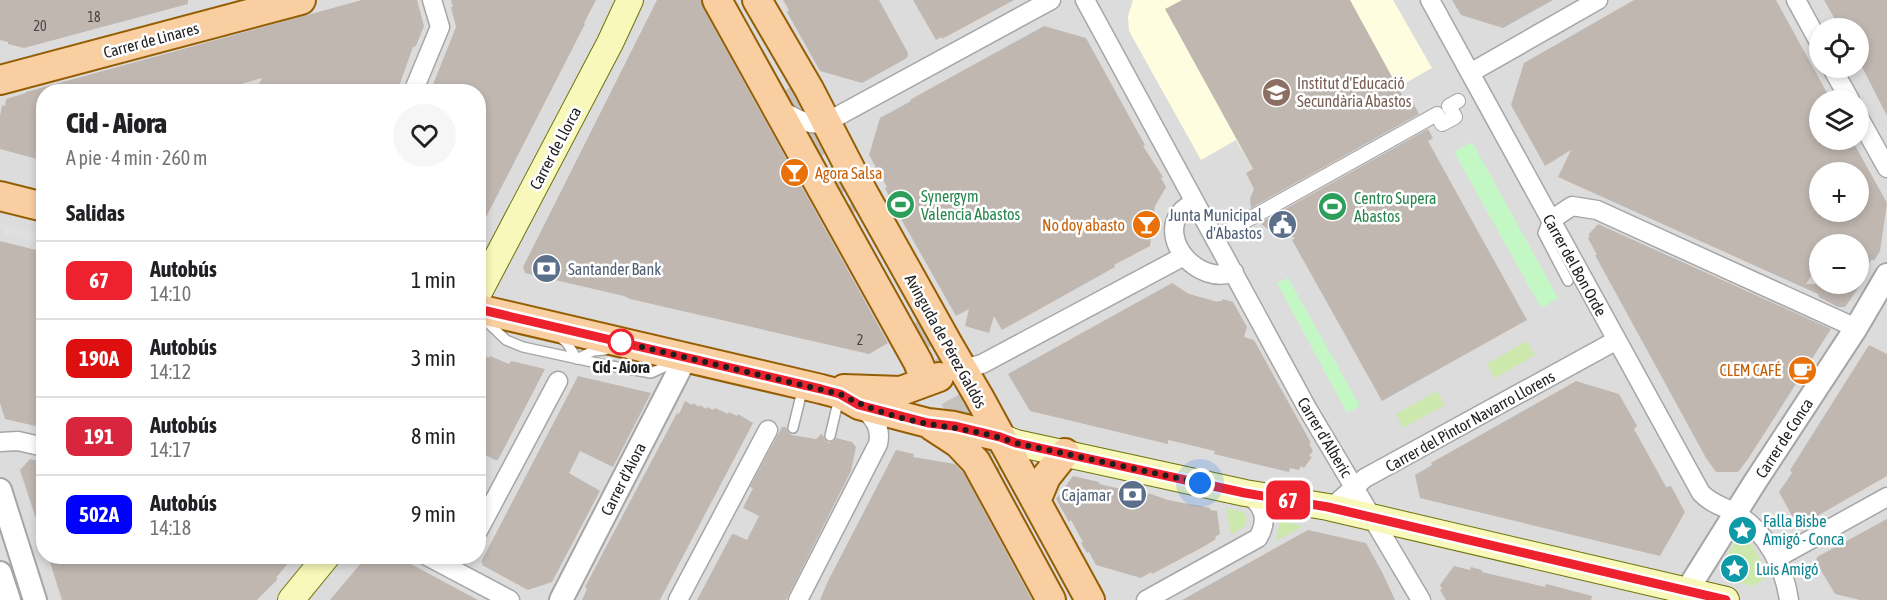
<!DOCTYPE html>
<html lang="es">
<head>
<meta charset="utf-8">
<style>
  :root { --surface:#fff; --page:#f6f6f6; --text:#202124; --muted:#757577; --line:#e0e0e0 }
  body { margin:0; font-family:"Asap Condensed",sans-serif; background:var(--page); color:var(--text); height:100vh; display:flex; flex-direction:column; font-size:22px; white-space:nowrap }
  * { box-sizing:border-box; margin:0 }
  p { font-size:20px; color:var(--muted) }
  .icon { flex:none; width:33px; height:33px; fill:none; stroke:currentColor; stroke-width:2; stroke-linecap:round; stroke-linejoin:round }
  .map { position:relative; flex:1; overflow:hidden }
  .details { position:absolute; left:36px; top:84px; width:450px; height:480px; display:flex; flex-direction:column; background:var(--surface); border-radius:24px; box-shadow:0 3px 9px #0003 }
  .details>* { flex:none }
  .badge { padding:0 12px; border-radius:9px; font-size:21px; line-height:39px }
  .controls { position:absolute; left:1809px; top:18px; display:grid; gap:12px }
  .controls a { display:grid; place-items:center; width:60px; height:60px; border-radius:50%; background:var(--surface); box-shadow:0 3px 9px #0003; font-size:30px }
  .you { position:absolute; width:30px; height:30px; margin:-15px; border:4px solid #fff; border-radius:50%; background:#1a73e8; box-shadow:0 0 0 9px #1a73e833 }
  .map>.badge { position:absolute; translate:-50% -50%; box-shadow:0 0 0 3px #fff }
  h2 { padding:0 30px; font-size:22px; line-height:54px }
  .round { display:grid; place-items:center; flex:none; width:63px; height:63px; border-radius:32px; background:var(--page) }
  .head { display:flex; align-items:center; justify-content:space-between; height:102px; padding:0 30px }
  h1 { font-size:28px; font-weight:800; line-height:45px }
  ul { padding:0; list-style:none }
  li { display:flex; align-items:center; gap:18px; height:78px; padding:0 30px; border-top:2px solid var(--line) }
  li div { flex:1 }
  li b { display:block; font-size:22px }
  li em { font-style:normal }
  li .badge { min-width:66px; font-weight:700; text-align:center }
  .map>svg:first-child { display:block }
</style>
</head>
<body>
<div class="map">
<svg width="1887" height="600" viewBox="0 0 1887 600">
  <rect width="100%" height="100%" fill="#efebe5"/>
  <path fill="#dddcdc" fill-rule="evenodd" d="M0,0h1887v600h-1887zM1820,28h38v40h-38zM44,92h434v464h-434zM1820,100h38v40h-38zM1820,172h38v40h-38zM1820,244h38v40h-38z"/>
  <path fill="#fefddf" d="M1133,0h260l39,68 -179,101 -17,-29 -35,20 -72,-129 -1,-15z"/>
  <path fill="#cce8ac" d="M1527,341l8,14 -40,23 -8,-14z
    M1437,391l8,14 -42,23 -7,-14z
    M1226,508l17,4 4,6 -2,8 -14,9z
    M1280,520l21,6v1l-25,14z
    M1744,537l5,3 19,33 -2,5 -13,8 -28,-6 -6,-9 1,-4 17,-28z"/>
  <path fill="#c3f8c5" d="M1472,142l86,156 -17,10 -87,-156z
    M1288,278l72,128 -13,7 -70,-130z"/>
  <path fill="#dfdfdf" d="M0,224l43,10v10l-38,-9z
    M0,516l28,84h-14l-14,-42z"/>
  <path fill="#c0b7b1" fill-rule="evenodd" d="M0,0h188v4l-164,44 -16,-4v-2l-8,-2z
    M362,0h55l7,26 -8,20 -3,1 -16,45h-142l7,-14 -50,14h-168v69l-44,-12v-33l2,-11 3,1 1,-7 20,-6v-1z
    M451,0h145l-12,23 1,1 -107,209v-141h-48l26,-65 -5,-20h2z
    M657,0h44l2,8 185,335 -19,11 -239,-55 -6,-3 -99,-23 -2,-6z
    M783,0h96l29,53 -1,5 -45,25 -42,-12 -33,-59 2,-2z
    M913,0h101l-72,39 -1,-2 -5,3z
    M1182,0h168l58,106 5,-4 6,12 -168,94 -1,-10 4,-9 -8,-16 7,-4 -88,-160z
    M1452,0h101l-50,28 -42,-13z
    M1634,0h142l55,100h-11v40h32l35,63 -7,48 -6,10 -2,-2 -14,22v-37h-38v18l-14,22h55l-16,23h-7l-19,-10 -1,-3 -260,-117 13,-27 -26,16 -34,-61 13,-42zM1820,172h38v40h-38z
    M1824,0h63v116l-29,-57v-31h-18z
    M1044,26l42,12 59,107 -2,1 20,31 -2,1 5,9 -11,19 -5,40 -36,19 1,2 -113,63 -8,-14 -5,17 -24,-7 4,-17 -13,7 -64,-113 -7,-15 2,-1 -18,-32 11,-37 31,-17 -1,-1 14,-8z
    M1428,129l5,9 -5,3 99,179 -145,81 -90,-161 3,-2 -18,-8 -9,-1 -8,-6z
    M1598,224l233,105 -83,130 -10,13h-22l-10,-14 -111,-203h2l-9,-17 2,-2 -2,-1z
    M0,241l44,11v176l-39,-9 -5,-16z
    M1172,283l17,11 29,8v-1h4v-2l11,3 14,25 -3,10 10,3 57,103 -2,1 4,7 -4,5 3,1 -8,11 -3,-2 -2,4 -9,-2 -1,4 -75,-18 1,-3 -38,-9 -9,-2v4l-138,-33 -22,-37z
    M1869,345l18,9v122l-89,51 -19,-35 13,-19 -2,-3z
    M478,353l11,5 1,-2 19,8 2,-3 34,8 -47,91h-3l-17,-9z
    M578,376l73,17 -38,74 -33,-16 -11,22 31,18 -48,91 -24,8 -46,-25 1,-2 -2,-1z
    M1576,381l43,13 18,32 -3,3 32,58 5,-1 14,26 -25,44 -240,-58 -5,-23 17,-10 -1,-2z
    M685,401l7,4 1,-2 6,4 1,-2 6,4 1,-2 6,3 2,-2 13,6 1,-2 8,4 1,-2 15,9 -93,177h-78l5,-11 -2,-2 22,-42 70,-132 2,1z
    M782,427h4l2,5 4,3 24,4 5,-5 2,1 2,5 4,3 5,-2 2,-3 16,4 4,5 -5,24 -65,129h-89l35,-66 1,1 1,-1 13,6 12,-24 -16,-8 10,-20 -3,-1z
    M896,450l18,4 -1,3 42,7 8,8 69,128h-212l8,-19z
    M30,459l14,3v72h-3l-21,-64z
    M1073,476l26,6v2l35,8 17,2 17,6 42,8v2l7,1 3,23 -5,3 1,2 -13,8 -51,27 -1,-2 -10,6 -45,-13 -7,-13 -2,1 -6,-10 2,-1 -12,-22 -2,2 -13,-23z
    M1887,519v81h-27l-25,-6 -19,-32 1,-5z
    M1308,530l58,13 17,31 12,26h-213z
    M48,556h246l-18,22 2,1 -21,21h-195z
    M367,556h29l82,44h-148z
    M1454,566l16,4 1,-3 11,3v2l63,15 1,-3 8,2 38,10 -1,4h-145l-6,-10 2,-1 -2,-4z"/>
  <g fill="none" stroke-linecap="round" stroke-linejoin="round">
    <path stroke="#c5c2bd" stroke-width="28" stroke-dasharray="28 14" stroke-linecap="butt" d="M791,87l32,58
      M807,132l46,81
      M913,324l69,124
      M979,429l23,40"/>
    <defs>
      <path id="service" d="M1551,220l-5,5 -3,8 25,48
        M485,320l21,20 17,7 83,18 45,8 22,-10
        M560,337l7,6 10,16 16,-8 12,-1
        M793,428l10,-41
        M830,436l9,-38"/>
      <path id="pedestrian" d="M1215,238l222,-124 5,10 13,-7 -6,-11 9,-5"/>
      <path id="minor" d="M1085,0l222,408 114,192
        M1430,0l271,493c12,12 22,13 36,21 30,19 47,52 52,86
        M1796,0l24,44
        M1832,68l18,32
        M1470,73l128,-73
        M413,92l27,-65 -8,-27
        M788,114c12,7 24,12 37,9l226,-123
        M1858,116l29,52
        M1195,202c-6,3 -11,6 -15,11 -21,27 18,73 54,59
        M1551,220l21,-14 25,4 259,118
        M962,369l20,-5 202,-108
        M0,442l18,-1 26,6
        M1328,507l6,-2 31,-27 252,-138
        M478,531l80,-150
        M427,556l83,44
        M1777,558l110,-61
        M678,600l90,-170
        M798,600l80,-156c4,-17 -5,-27 -17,-38
        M1146,600l112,-62c11,-19 6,-34 -13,-45"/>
      <path id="tertiary" d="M0,490l35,110
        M0,573l9,27
        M561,600l125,-243
        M1681,600l74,-118 101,-154 31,-53"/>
      <path id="secondary" d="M478,294l132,-251 20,-43
        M1000,437l16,6 229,50 83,14 398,93
        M291,600l36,-44"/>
      <path id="primary" d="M717,0l201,362 4,10 -1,11
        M757,0l52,89 45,87 94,168 31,53 111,203
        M0,80l301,-80
        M0,196l44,11
        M478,309l343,80 19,5 19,11 69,18 26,3 46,11
        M844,389l57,2 38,-14
        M932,426l26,17 18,19 75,138
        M1036,501l10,-24 19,-24"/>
    </defs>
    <use href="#service" stroke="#a6a6a6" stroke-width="12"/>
    <use href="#pedestrian" stroke="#a6a6a6" stroke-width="16"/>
    <use href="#minor" stroke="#a6a6a6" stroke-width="21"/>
    <use href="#tertiary" stroke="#a6a6a6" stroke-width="26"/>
    <use href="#secondary" stroke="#6d7408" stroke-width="28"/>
    <use href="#primary" stroke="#955e04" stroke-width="32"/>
    <use href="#service" stroke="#fff" stroke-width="9"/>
    <use href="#pedestrian" stroke="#fff" stroke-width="14"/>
    <use href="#minor" stroke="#fff" stroke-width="18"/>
    <use href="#tertiary" stroke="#fff" stroke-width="22"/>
    <use href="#secondary" stroke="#f8f8ba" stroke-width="26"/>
    <use href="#primary" stroke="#f9cea0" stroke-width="28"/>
  </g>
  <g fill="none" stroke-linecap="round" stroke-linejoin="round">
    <defs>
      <path id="line" d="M478,309l343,80 19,5 19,11 69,18 26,3 46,11 16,6 229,50 83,14 398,93"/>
    </defs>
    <use href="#line" stroke="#fff" stroke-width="14"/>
    <use href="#line" stroke="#ed222e" stroke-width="9"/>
    <path stroke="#1f1f1f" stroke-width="6" stroke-dasharray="0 10.8" d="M621,342l219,52c25,14 61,25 89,30 31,5 57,8 87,19l184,40"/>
  </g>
  <defs>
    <symbol id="school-disc" viewBox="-11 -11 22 22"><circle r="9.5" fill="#8d6e63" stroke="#fff"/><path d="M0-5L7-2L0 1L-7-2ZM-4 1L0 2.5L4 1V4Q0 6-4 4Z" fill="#fff"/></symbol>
    <symbol id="bar-disc" viewBox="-11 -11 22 22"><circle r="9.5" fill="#e8710a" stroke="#fff"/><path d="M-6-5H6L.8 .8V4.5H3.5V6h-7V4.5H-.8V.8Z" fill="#fff"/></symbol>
    <symbol id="stadium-disc" viewBox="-11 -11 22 22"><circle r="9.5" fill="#2e9e5b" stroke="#fff"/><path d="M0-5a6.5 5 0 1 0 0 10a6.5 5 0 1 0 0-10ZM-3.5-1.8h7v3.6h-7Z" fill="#fff"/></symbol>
    <symbol id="civic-disc" viewBox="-11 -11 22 22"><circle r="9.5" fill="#5c6f8a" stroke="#fff"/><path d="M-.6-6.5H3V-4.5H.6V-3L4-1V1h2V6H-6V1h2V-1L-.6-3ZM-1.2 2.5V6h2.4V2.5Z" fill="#fff"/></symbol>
    <symbol id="bank-disc" viewBox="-11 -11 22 22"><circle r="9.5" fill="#5c6f8a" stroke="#fff"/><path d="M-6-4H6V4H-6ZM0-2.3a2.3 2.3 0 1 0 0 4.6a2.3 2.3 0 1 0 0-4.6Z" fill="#fff"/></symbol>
    <symbol id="cafe-disc" viewBox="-11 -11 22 22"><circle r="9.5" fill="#e8710a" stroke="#fff"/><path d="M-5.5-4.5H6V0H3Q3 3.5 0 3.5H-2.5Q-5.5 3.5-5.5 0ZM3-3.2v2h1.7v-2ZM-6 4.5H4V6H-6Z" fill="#fff"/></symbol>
    <symbol id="sight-disc" viewBox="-11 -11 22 22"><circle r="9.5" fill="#0f9aa8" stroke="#fff"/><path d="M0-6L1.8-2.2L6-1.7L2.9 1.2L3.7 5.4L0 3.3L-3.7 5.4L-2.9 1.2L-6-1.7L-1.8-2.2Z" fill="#fff"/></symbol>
  </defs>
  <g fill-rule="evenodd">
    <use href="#school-disc" x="1260" y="76" width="33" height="33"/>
    <use href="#bar-disc" x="778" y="156" width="33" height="33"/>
    <use href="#stadium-disc" x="884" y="188" width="33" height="33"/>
    <use href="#stadium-disc" x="1316" y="190" width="33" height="33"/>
    <use href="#civic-disc" x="1266" y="208" width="33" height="33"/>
    <use href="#bar-disc" x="1130" y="208" width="33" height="33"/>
    <use href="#bank-disc" x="530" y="252" width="33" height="33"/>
    <use href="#cafe-disc" x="1786" y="354" width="33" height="33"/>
    <use href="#bank-disc" x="1116" y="478" width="33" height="33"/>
    <use href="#sight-disc" x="1726" y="514" width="33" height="33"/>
    <use href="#sight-disc" x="1718" y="552" width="33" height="33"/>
  </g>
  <circle fill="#fff" stroke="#ed222e" stroke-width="3" cx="621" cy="342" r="12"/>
  <g text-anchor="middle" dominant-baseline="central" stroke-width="5" stroke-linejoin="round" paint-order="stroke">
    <g font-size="14" fill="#474544">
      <text x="94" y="17">18</text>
      <text x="40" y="26">20</text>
      <text x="860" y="340">2</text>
    </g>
    <g font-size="16" fill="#1f1f1f" stroke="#fff">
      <text transform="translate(151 40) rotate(-15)">Carrer de Linares</text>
      <text transform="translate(555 148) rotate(-62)">Carrer de Llorca</text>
      <text transform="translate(1575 265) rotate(61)">Carrer del Bon Orde</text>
      <text transform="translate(946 341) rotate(61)">Avinguda de Pérez Galdós</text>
      <text transform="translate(1470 421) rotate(-29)">Carrer del Pintor Navarro Llorens</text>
      <text transform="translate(1325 437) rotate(59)">Carrer d'Alberic</text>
      <text transform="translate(1784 438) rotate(-57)">Carrer de Conca</text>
      <text transform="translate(623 479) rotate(-63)">Carrer d'Aiora</text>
    </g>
    <g font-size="16" fill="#785e54" stroke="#fff" text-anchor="start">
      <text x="1297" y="83">Institut d'Educació<tspan x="1297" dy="18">Secundària Abastos</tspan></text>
    </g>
    <g font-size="16" fill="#c56008" stroke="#fff" text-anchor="end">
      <text x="815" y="173" text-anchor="start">Agora Salsa</text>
      <text x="1125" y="225">No doy abasto</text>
      <text x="1781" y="370">CLEM CAFÉ</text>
    </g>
    <g font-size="16" fill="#27864d" stroke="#fff" text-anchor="start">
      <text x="921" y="196">Synergym<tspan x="921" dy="18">Valencia Abastos</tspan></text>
      <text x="1354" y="198">Centro Supera<tspan x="1354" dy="18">Abastos</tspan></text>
    </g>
    <g font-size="16" fill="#4e5e75" stroke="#fff" text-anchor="end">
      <text x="1262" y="215">Junta Municipal<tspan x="1262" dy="18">d'Abastos</tspan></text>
      <text x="568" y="269" text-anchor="start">Santander Bank</text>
      <text x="1111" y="495">Cajamar</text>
    </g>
    <g font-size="16" font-weight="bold" fill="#1f1f1f" stroke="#fff">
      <text x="621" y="367">Cid - Aiora</text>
    </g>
    <g font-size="16" fill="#0d838f" stroke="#fff" text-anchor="start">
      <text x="1763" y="521">Falla Bisbe<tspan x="1763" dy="18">Amigó - Conca</tspan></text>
      <text x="1756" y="569">Luis Amigó</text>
    </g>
  </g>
</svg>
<div class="controls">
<a><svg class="icon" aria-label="locate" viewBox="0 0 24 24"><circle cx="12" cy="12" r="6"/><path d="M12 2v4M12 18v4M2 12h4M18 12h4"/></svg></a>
<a><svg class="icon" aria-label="layers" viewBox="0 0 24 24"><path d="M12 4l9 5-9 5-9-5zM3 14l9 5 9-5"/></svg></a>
<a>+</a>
<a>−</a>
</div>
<div class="you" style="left:1200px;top:483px"></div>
<b class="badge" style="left:1288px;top:500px;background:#ed222e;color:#fff">67</b>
<section class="details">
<div class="head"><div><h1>Cid - Aiora</h1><p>A pie · 4 min · 260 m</p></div><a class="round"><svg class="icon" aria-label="heart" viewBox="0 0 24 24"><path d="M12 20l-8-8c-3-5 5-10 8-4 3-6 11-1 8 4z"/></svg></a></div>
<h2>Salidas</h2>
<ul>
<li><span class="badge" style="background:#ed222e;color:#fff">67</span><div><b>Autobús</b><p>14:10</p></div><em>1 min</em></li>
<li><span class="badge" style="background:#dd0f0f;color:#fff">190A</span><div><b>Autobús</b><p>14:12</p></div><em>3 min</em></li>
<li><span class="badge" style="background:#d7263d;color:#fff">191</span><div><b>Autobús</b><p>14:17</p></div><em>8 min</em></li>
<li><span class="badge" style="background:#00f;color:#fff">502A</span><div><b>Autobús</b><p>14:18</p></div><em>9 min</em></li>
</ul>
</section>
</div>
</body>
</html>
